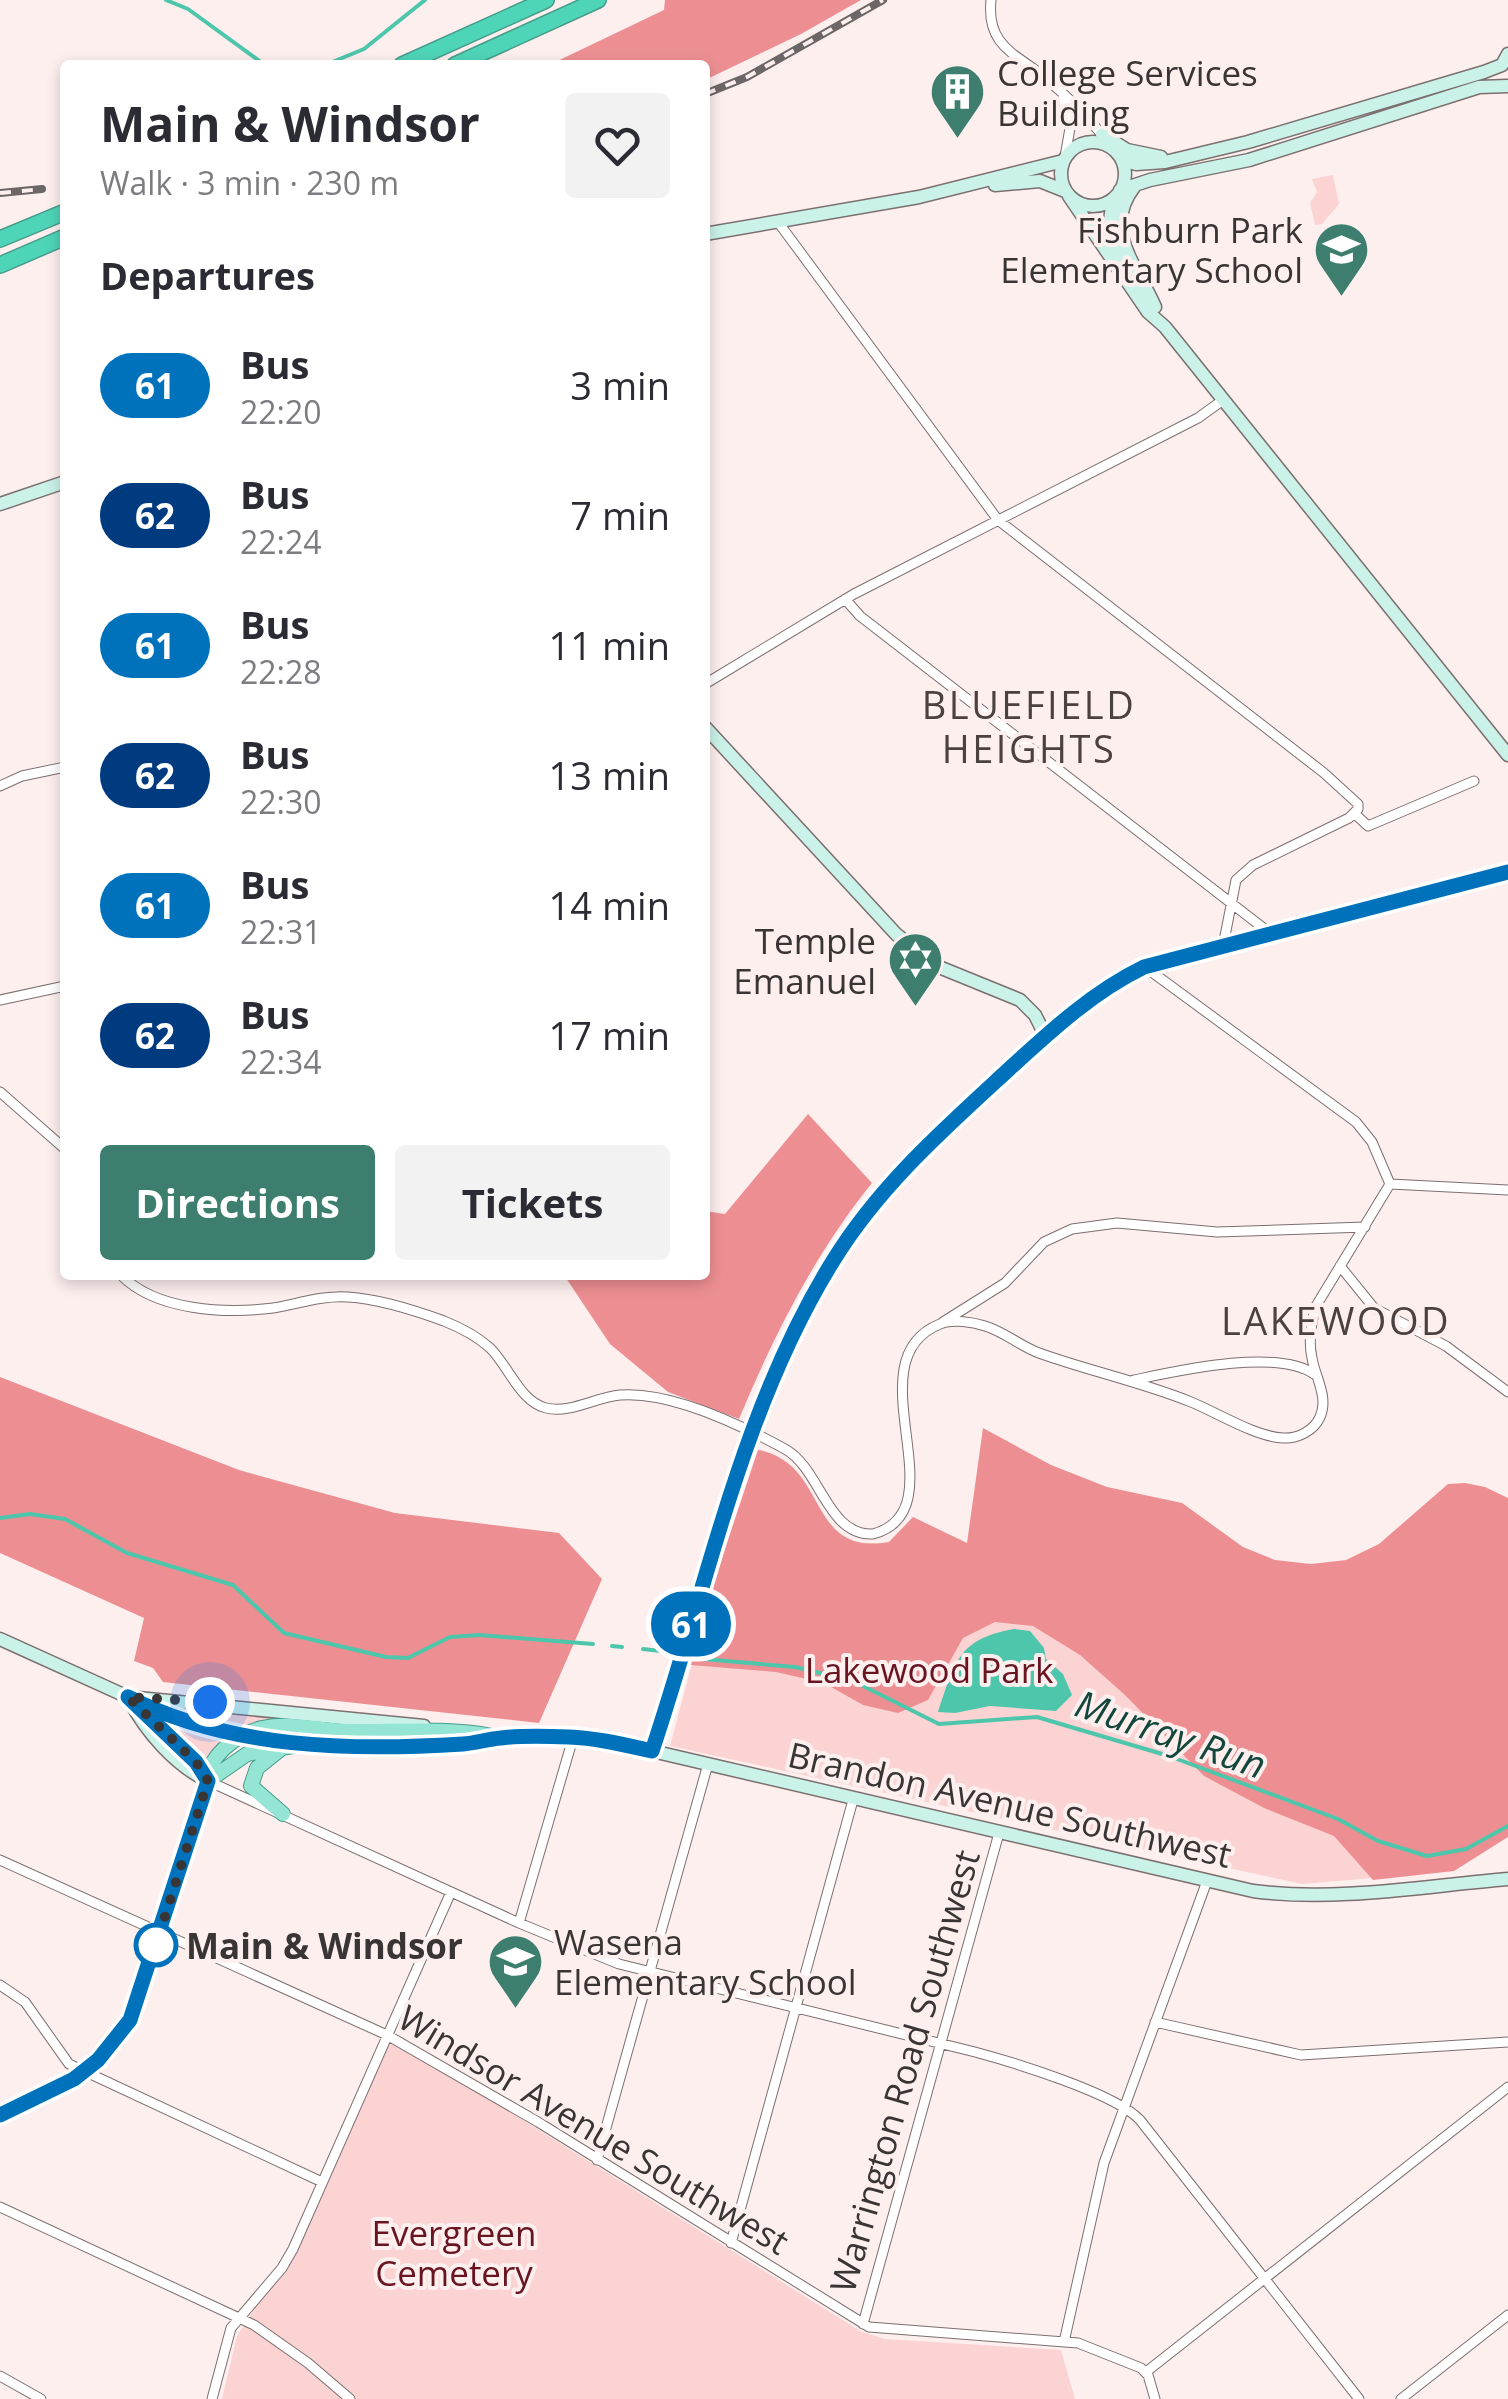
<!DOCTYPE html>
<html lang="en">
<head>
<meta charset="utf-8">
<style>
  :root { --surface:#fff; --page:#f2f2f3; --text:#2b2b33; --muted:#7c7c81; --accent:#3d7e6f }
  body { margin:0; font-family:"Open Sans",sans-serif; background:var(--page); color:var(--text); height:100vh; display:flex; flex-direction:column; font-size:38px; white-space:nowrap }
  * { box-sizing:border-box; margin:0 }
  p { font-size:32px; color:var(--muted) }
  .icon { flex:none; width:55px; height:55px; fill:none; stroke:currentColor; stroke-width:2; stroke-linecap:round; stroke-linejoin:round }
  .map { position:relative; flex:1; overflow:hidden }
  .drawer { position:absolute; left:60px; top:60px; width:650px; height:1220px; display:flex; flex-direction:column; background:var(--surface); border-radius:10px; box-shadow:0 5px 15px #0003 }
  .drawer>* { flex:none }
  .badge { padding:0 20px; border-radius:32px; font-size:35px; line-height:65px }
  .you { position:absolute; width:50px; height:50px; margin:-25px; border:8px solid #fff; border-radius:50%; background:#1a73e8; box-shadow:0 0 0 15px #1a73e833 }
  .map>.badge { position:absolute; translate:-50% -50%; box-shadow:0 0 0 5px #fff }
  h2 { padding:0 40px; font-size:38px; line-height:90px }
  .round { display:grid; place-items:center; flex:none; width:105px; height:105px; border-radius:10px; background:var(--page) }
  .head { display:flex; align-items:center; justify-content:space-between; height:170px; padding:0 40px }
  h1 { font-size:48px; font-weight:700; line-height:75px }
  .action { display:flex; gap:20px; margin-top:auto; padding:20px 40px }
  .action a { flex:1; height:115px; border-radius:10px; background:var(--accent); color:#fff; font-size:40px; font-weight:700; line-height:115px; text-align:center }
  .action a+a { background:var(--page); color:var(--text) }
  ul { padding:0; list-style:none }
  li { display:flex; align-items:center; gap:30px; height:130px; padding:0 40px }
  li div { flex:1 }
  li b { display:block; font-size:38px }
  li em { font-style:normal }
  li .badge { min-width:110px; font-weight:700; text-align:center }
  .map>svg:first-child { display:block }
</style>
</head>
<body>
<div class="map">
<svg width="1508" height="2399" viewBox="0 0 1508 2399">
  <rect width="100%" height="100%" fill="#feefef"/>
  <path fill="#fbd3d3" d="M1333,175l6,29 -17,20 -7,1 -5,-22 7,-11 -5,-13z
    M758,1450c72,13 47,107 131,92l24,-25 541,354 -152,13 -632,-138 43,-161z
    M156,1703l128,15 -44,9 -68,-16z
    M164,1722l60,15 1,1 -21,23z
    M387,2035l475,297 23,7 176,11 14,49h-853l15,-63 56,-87z"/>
  <path fill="#ed8f92" d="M665,0h196l-60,34 -96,46v-15h-156l115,-55z
    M808,1114l64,69c-58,72 -98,152 -133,236l-71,-27 -58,-48 -46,-69h141v-64l20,3z
    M0,1377l239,93 156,43 164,20 43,46 -63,144 -376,-41 -10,-14 -19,-7 10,-43 -144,-65z
    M983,1428l68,37 56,22 75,16 61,44 32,13 36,4 35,-4 33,-16 69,-60 17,-1 20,4 23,11v339l-54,34 -81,9 -39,-44 -70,-28 -60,-32 -79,-81 -45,-40 -47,-29 -38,-4 -32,16 -35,62 -30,13 -35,-8 -39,-22 -48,-11 -85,-7 22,-80 45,-135c72,13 47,107 131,92l24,-25 54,26z"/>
  <path fill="#4dc6ab" d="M1014,1629l16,2 14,17 2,11 17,15 9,21 -16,16 -66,-5 -35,7 -17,-1c17,-49 19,-73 76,-83z"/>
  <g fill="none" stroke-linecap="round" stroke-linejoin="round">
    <path stroke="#4dc6ab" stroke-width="4" d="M166,0l22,9 77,56
      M325,65l39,-16 61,-49
      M0,1518l30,-4 35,5 62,34 106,32 51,48 102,24 22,1 42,-21 29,-2 114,9
      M612,1646l10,1
      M643,1649l26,3
      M691,1658l104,9 58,14 86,43 98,-7 132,39 169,63 40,22 49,15 39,-7 42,-23"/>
    <defs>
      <path id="street" d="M991,0c-5,48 27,54 57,80 20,17 40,38 57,58
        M1063,98l7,30 -5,29
        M778,222l220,298 326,253 34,31v5l-9,9 -96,47 -17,15 -13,66
        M845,599l15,17 411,318
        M705,684l149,-90 344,-176 25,-18
        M0,786l22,-10 43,-9
        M1355,814l13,12 106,-45
        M1145,967l211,155 16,20 18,42
        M0,1000l65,-14
        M0,1092l65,57
        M1390,1184l118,6
        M1340,1266l34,42 72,38 62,46
        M121,1275c35,36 105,39 152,33 24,-4 50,-13 75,-11 32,2 66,13 96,24 15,6 34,16 46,27 18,17 30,54 56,60 24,6 50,-11 74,-13 50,-4 121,30 165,54 36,20 42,87 88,85 89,-24 -23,-174 67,-210 13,-5 33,-2 45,2 20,6 35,20 54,27 50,18 103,29 152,49 25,10 65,35 92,36 14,1 31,-7 37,-21 9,-20 -5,-40 -8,-59 -4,-18 -1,-35 4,-52l74,-122
        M943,1322l62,-39 39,-41 28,-13 45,-6 100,9 148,-5
        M1134,1380c43,-9 143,-32 180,-6
        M208,1781l311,142 100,41 356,88c37,10 140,41 165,68l219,279
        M0,1860l387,175 151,87 331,205 209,16 63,25 7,7 7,24
        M519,1923l54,-185
        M0,1985l25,17 44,62 253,118
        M1155,2022l146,33 207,-13
        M597,2160l111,-396
        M0,2207l254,118 54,38 42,36
        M731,2243l122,-443
        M863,2324l136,-491
        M1064,2342l40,-179 103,-282
        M1146,2372l362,-285
        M0,2376l41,23
        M212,2399l19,-71 51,-60 11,-19 158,-357
        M1401,2399l107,-84"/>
      <path id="secondary" d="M1102,134l25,16 34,7
        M1061 174a32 32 0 1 1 64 0a32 32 0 1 1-64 0Z
        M1122,159l14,5 29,-2 83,-20 236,-70 18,-7 6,-11
        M995,185l45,-4 25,10
        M1134,187c-33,42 4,80 21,120
        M1120,190l30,-10 99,-20 230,-73 29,-1
        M1069,196l79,116 17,15 343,428
        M1115,197c-10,27 -3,48 12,72
        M705,234l214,-37 144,-36
        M0,504l65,-22
        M705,727l191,207 38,31 86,35 15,15 11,22
        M0,1639l181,82 116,22
        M128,1697l296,29
        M129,1699c17,33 46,66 79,82
        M145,1712l52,50 11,19
        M652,1751l601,140c83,11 171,-5 255,-12"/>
      <path id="primary" d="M282,1748l-25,20 -6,18 32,28
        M208,1781l39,-27 57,-10h162l37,-7 35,-1 66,5 48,10c39,-118 70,-238 116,-353 19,-49 40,-99 69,-143 45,-67 99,-120 158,-173 46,-42 93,-88 150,-115l363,-95
        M0,2115l74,-36 24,-19 32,-40 79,-250c9,-22 31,-36 53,-42 28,-6 56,2 84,3 49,1 98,-4 146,5"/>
      <path id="highway" d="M402,65l144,-65
        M455,65l143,-65
        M0,239l65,-27
        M0,265l65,-28"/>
    </defs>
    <use href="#street" stroke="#7c6f6f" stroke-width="11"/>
    <use href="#secondary" stroke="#7c6f6f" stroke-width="15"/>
    <use href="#primary" stroke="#479c8a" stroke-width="16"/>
    <use href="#highway" stroke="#479c8a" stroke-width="18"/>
    <use href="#street" stroke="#fff" stroke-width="9"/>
    <use href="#secondary" stroke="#caf2e9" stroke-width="12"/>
    <use href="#primary" stroke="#95e5d4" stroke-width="14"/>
    <use href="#highway" stroke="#4ed4b7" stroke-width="15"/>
    <defs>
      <path id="rail" d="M705,94l42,-17 136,-77
        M0,193l42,-4"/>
    </defs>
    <use href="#rail" stroke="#6d6666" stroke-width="8"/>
    <use href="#rail" stroke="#feefef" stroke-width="4" stroke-dasharray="11" stroke-linecap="butt"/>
  </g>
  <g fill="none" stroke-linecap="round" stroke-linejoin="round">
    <defs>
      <path id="line" d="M0,2115l74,-36 24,-19 32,-40 78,-239 -12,-19 -68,-65c102,52 223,54 335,47 13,-1 25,-5 38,-6 22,-3 46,-2 68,-1 28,1 56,8 83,14 55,-163 89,-342 181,-490 43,-70 102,-124 162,-179 46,-42 93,-88 149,-115l364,-95"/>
    </defs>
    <use href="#line" stroke="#fff" stroke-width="22"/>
    <use href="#line" stroke="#0072bc" stroke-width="15"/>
    <path stroke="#3a3535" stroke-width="10" stroke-dasharray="0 18" d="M156,1945l-1,3 53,-167 -12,-19 -68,-65 82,5"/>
  </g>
  <defs>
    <symbol id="building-pin" viewBox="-11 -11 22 30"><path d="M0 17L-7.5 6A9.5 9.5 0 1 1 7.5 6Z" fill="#3d7e6f" stroke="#feefef"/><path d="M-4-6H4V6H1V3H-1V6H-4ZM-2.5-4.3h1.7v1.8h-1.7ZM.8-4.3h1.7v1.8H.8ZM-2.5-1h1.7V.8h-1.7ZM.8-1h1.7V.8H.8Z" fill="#fff"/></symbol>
    <symbol id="school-pin" viewBox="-11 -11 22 30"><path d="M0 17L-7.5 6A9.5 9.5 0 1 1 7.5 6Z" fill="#3d7e6f" stroke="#feefef"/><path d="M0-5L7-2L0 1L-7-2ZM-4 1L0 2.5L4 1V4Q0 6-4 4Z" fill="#fff"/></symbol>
    <symbol id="synagogue-pin" viewBox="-11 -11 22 30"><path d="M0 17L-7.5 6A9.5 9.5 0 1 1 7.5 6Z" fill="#3d7e6f" stroke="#feefef"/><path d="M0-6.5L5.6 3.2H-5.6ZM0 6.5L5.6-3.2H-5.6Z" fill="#fff"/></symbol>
  </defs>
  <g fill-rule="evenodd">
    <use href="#building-pin" x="926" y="60" width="63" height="86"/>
    <use href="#school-pin" x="1310" y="218" width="63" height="86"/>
    <use href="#synagogue-pin" x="884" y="928" width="63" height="86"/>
    <use href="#school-pin" x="484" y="1930" width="63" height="86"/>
  </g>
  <circle fill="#fff" stroke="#0072bc" stroke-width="5" cx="156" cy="1945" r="20"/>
  <g text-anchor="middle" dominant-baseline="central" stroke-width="8" stroke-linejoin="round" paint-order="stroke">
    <g font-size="35" fill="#3a3535" stroke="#feefef" text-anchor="start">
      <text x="997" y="72">College Services<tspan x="997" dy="40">Building</tspan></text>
      <text x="1303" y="229" text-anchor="end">Fishburn Park<tspan x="1303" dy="40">Elementary School</tspan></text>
      <text x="876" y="940" text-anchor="end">Temple<tspan x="876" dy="40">Emanuel</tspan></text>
      <text x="554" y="1941">Wasena<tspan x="554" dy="40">Elementary School</tspan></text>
    </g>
    <g font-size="35" fill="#681421" stroke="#feefef">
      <text x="929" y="1669">Lakewood Park</text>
      <text x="454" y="2232">Evergreen<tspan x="454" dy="40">Cemetery</tspan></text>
    </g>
    <g font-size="35" fill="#3a3535" stroke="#feefef">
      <text transform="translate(1010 1804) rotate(13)">Brandon Avenue Southwest</text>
      <text transform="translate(904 2071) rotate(-74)">Warrington Road Southwest</text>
      <text transform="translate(594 2129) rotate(31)">Windsor Avenue Southwest</text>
    </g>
    <g font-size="35" font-weight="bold" fill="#3a3535" stroke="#feefef" text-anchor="start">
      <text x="186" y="1945">Main &amp; Windsor</text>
    </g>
    <g font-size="38" letter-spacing="2.5" fill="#4c4141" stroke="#feefef">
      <text x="1029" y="704">BLUEFIELD<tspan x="1029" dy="44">HEIGHTS</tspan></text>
      <text x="1336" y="1320">LAKEWOOD</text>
    </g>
    <g font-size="38" font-style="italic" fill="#13473c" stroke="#feefef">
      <text transform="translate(1171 1733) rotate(19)">Murray Run</text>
    </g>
  </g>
</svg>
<div class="you" style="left:210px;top:1702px"></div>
<b class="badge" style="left:691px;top:1624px;background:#0072bc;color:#fff">61</b>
<section class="drawer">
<div class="head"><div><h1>Main &amp; Windsor</h1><p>Walk · 3 min · 230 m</p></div><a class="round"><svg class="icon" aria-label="heart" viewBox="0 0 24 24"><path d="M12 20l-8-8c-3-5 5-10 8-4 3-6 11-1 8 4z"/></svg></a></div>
<h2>Departures</h2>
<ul>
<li><span class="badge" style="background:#0072bc;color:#fff">61</span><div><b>Bus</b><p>22:20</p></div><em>3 min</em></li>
<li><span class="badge" style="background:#003b80;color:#fff">62</span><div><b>Bus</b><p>22:24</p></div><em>7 min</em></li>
<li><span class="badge" style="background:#0072bc;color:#fff">61</span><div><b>Bus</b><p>22:28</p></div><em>11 min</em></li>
<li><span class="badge" style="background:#003b80;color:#fff">62</span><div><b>Bus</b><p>22:30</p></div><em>13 min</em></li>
<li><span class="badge" style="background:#0072bc;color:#fff">61</span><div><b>Bus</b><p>22:31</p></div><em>14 min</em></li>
<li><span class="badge" style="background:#003b80;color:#fff">62</span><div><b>Bus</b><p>22:34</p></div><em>17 min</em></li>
</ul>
<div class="action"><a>Directions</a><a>Tickets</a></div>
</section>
</div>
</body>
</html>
